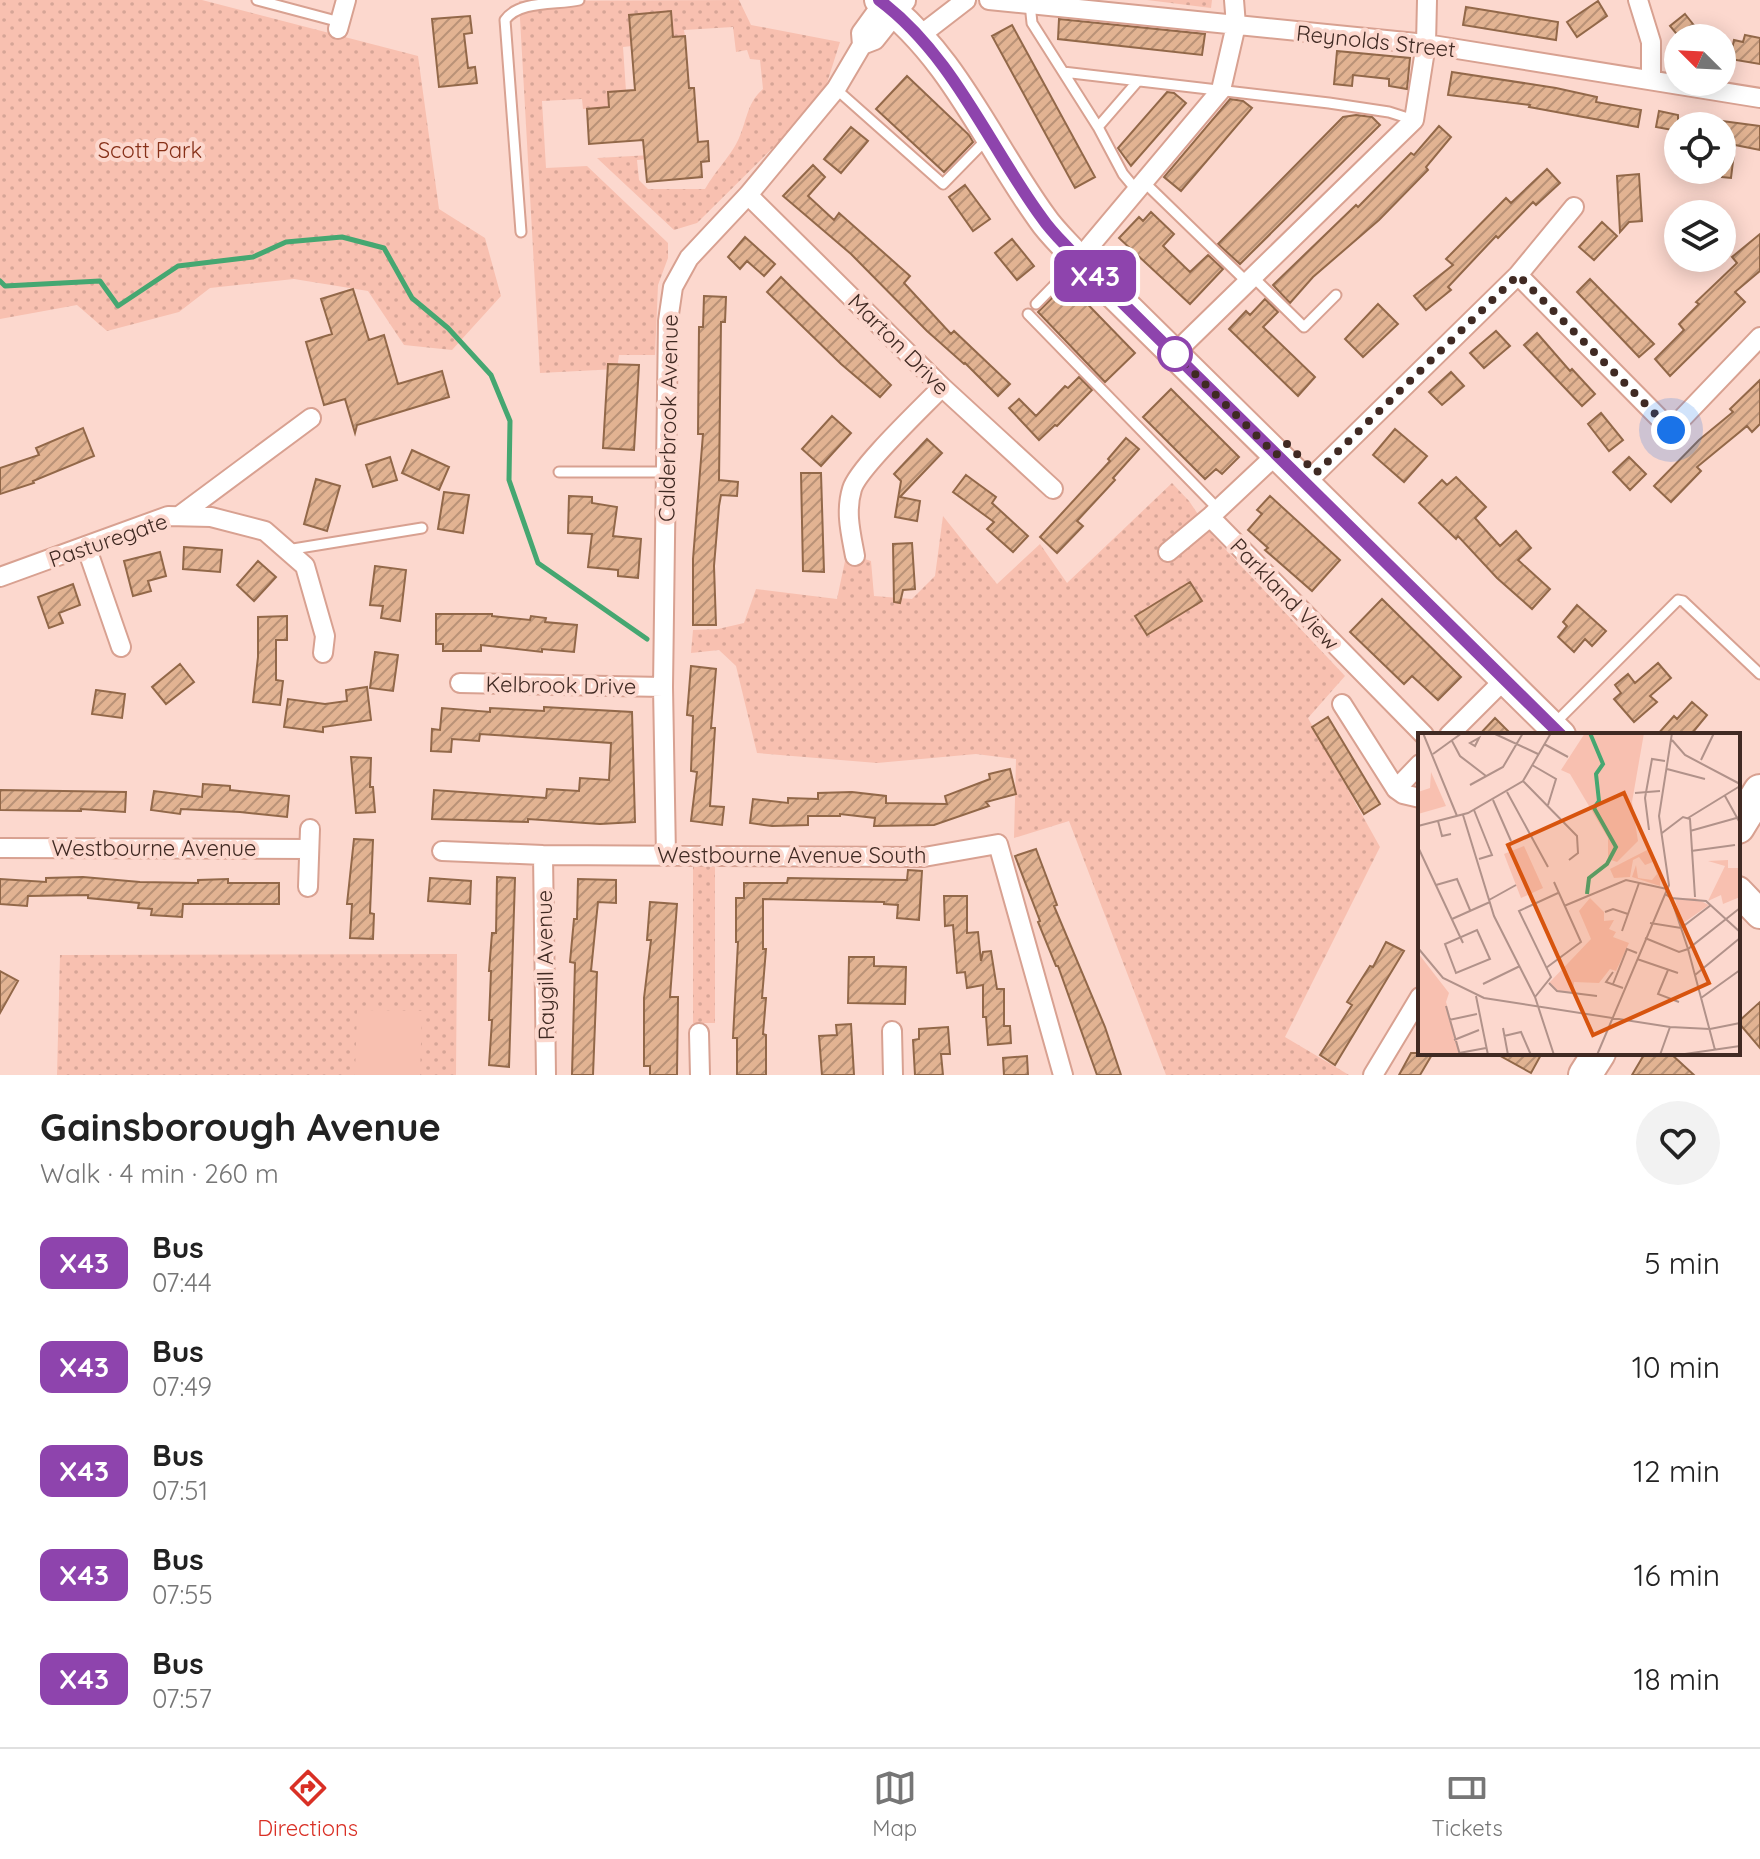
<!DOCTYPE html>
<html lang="en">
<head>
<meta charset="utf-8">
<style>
  :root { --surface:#fff; --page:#f2f2f2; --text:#222; --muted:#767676; --line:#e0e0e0; --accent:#d93025 }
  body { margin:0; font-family:Quicksand,sans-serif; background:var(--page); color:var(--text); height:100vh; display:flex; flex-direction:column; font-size:30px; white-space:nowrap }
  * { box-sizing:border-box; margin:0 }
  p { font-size:26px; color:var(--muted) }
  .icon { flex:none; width:44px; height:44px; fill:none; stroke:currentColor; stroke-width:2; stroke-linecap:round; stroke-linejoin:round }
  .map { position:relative; height:1075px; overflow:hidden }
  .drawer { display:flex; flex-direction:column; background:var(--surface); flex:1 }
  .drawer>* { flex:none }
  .badge { padding:0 16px; border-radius:12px; font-size:28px; line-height:52px }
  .needle { width:52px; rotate:294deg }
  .controls { position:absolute; left:1664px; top:24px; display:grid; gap:16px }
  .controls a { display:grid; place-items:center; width:72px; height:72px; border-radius:50%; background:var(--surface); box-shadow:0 4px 20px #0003; font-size:40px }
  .you { position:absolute; width:40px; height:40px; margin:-20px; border:6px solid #fff; border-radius:50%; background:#1a73e8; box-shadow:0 0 0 12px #1a73e833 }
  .map>.badge { position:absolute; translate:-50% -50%; box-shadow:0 0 0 4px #fff }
  .round { display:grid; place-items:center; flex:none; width:84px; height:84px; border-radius:42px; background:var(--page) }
  .summary { display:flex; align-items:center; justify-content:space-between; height:136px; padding:0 40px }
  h1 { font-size:38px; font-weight:700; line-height:60px }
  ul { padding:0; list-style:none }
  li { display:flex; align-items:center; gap:24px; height:104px; padding:0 40px }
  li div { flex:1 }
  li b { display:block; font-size:30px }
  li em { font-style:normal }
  li .badge { min-width:88px; font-weight:700; text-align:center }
  .tab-bar { display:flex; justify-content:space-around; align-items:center; height:112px; border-top:2px solid var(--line); background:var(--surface); font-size:22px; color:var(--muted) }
  .tab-bar a { display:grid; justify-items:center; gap:4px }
  .tab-bar .current { color:var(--accent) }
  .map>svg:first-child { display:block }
</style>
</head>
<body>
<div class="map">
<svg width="1760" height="1075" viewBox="0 0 1760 1075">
  <defs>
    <pattern id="grass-dots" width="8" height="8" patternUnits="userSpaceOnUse" patternTransform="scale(2)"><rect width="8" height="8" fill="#f8c0b0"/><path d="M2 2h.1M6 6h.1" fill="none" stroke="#d6a597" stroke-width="1.8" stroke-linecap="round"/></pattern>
    <pattern id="building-hatch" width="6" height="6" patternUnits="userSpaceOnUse" patternTransform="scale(2)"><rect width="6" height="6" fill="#e2b392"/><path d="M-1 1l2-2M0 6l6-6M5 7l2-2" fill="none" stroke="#b99277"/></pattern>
  </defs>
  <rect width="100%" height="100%" fill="#fcd8ce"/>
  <path fill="url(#grass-dots)" d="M0,0h202l216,56 21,153 46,29 16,58 -49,54 -48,-5 -36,-54 -74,-12 -84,9 -31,24 -72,19 -30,-26 -77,14z
    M739,0l12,25 89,17 -14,44 -24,33 -105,104 -23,7 -77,-72 54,-3v4l-14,1 2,20 9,9h57c9,-16 21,-28 30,-43 12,-20 10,-42 28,-57l-3,-29 -10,-1 -3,-9 -11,2 -3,-25 -49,3 1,6 -12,1 -2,-26 -41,4 2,31 -9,1 3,44 -18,2 1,14 -26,2 -1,-10 -40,2 4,67 41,-2 81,77v15l-10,27 -3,70h-36l-2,14 -77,4 -21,-372z
    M1147,0h65l-1,8z
    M1172,483l17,18 23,34 133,141 -37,42 72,129 -95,190 64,38h-183l-97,-254 -55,17 2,-79 -40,-5 -99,9 -120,-10 -21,-87 -17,-16 -28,3 2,-23 25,-1 26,-6 12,-34 81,10 8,-38 10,-5 16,5 3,35 38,3 23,-23 8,-60 54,68 43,-40 27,39z
    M693,867h22v156h-22z
    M457,954l-1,121h-399l3,-120z"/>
  <path fill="#f8c0b0" d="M357,1010l65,1 -2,64h-65z"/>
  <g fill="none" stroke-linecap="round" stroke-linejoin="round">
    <path stroke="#45a771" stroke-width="5" d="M0,281l5,5 95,-5 18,25 60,-40 75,-9 33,-15 56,-5 42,11 28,50 36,30 43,47 19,46 -1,59 29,83 109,76"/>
  </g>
  <path fill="url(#building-hatch)" stroke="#926849" stroke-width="2" d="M1598,1l9,15 -30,21 -10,-15z
    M1466,7l92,15 -2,18 -93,-15z
    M671,11l2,26 12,-1 4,52h5l4,54 10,-1 1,20 -8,1 1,15 -55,5 -4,-42 -54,4 -2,-35 22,-2 -1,-15 27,-2 -6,-75z
    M1685,14l19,24h-24l-10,-12z
    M470,16l2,17 -8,1 4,34 7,-1 2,16 -38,4 -7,-68z
    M1059,19l146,15 -3,21 -144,-16z
    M1012,25l83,152 -20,11 -83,-152z
    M1745,35l15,3v26l-30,-5 4,-19 9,2z
    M1337,51l73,7 -3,31 -18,-3v-7l-36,-4 -1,11 -18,-2z
    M1452,72l104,16 41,9 -1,5 45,8 -3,17 -109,-20 1,-2 -82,-10z
    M907,76l62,59 4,7 -29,30 -68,-63z
    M1167,92l7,1 12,10 -55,63 -13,-18z
    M1230,99l13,2 9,7 -71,83 -17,-14z
    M1659,111l19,4v16l-22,-4z
    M1356,115l16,2 8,8 -140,139 -22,-20 125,-127z
    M1722,121l38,5v24l-25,-5 -4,33 -9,-1z
    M1439,126l12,11 -25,30 2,3 -49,50 -66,57 -23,26 -17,-18 83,-80 2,2 53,-54 3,2z
    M851,127l17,14 -27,32 -17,-14z
    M813,165l12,12 -17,19 26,24 5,-7 71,63 -6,7 47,51 3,-3 56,53 -12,12 -33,-33 -1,1 -37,-33 -76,-77 -68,-58z
    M1547,169l13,14 -24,22 -3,-3 -35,36 -2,-2 -48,51 3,3 -25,20 -12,-14 39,-31 -7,-6 60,-61 5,5z
    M1639,174l3,47 -13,1 -9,10 -3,-56z
    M965,185l25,34 -17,12 -24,-34z
    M1151,212l23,22 -11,12 27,26 18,-17 15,14 -33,35 -71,-66 20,-21 4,4z
    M1602,222l15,14 -23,24 -15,-13z
    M1760,234v37l-25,21 10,10 -75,74 -15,-17 29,-29 -5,-6 20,-20 -3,-2 41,-39 -5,-6z
    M745,237l30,27 -11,12 -17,-15 -7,8 -12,-12z
    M1012,239l22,27 -17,14 -22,-27z
    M781,277l110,108 -11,12 -39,-33 -74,-72z
    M1590,279l64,65 -15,13 -62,-65z
    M1067,283l68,70 -30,29 -67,-70z
    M353,289l16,51 15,-5 14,49 44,-13 7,26 -92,28 -2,8 -10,-34 -21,6 -18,-63 26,-8 -11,-35z
    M704,296l22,1 -1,25h-4l-2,158 19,2 -1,14 -16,-1 -2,11 -5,60 2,59h-23v-66l10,-125h-5l1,-107h4z
    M1265,299l13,13 -15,15 52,50 -17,19 -69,-67 17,-18 4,4z
    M1378,304l20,20 -35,33 -18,-18z
    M1496,331l14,15 -26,22 -14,-15z
    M1537,333l33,38 2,-2 23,25 -13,12 -58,-61z
    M608,364l31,1 -5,85 -31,-2z
    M1451,372l13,14 -22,19 -13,-13z
    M1079,377l13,13 -35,36 -2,-1 -16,15 -30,-32 10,-9 17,17 29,-30 3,2z
    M1760,380v44l-8,8 -5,-6 -50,41 4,4 -30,31 -17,-16 45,-46 34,-28 -3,-3z
    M1171,389l68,68 -17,17 -6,-5 -11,10 -62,-62z
    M1601,413l22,27 -14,11 -21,-27z
    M832,416l19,17 -30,33 -19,-17z
    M83,428l11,28 -61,25 1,2 -34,11v-26l39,-13 -3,-7z
    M1395,429l32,27 -23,26 -31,-27z
    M1126,438l13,11 -26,29 2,2 -38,41 6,5 -26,27 -17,-16 70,-76 -2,-2z
    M927,439l15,14 -42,44 20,4 -3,20 -22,-4 6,-36 -7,-7z
    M412,450l37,17 -10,23 -37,-17z
    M390,457l7,23 -24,7 -7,-22z
    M1629,457l17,17 -16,16 -17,-18z
    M801,473h20l3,99 -21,-1z
    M966,475l30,22 -4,6 36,33 -15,16 -26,-23 7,-7 -41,-30z
    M1456,477l30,30 -11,11 25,28 16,-15 15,17 -13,12 32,29 -18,20 -35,-31 -39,-42 -2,3 -37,-36 23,-23 5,5z
    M316,479l24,7 -13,45 -23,-7z
    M444,492l25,3 -6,38 -25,-4z
    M569,496l23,1v6l25,4 -4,29 28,3 -3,39 -20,-2v-6l-30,-3 4,-33 -24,-1z
    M1270,496l70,64 -28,31 -47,-41 3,-2 -20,-18 14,-16 -5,-4z
    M912,543l3,46 -12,1 -3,13 -6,-1 -1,-58z
    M184,547l38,3 -2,22 -37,-3z
    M160,552l6,24 -18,5 3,10 -18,5 -9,-35z
    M258,561l18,16 -22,24 -17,-16z
    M375,566l31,4 -6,51 -19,-3 2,-12 -13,-1z
    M1190,582l12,19 -55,34 -12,-19z
    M73,584l7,21 -21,8 4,10 -14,5 -11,-31z
    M1382,599l79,78 -23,23 -26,-24 -8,8 -54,-52z
    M1577,605l29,26 -14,15 -7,-7 -11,13 -16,-15 9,-11 -4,-4z
    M436,614h56v2l38,4 1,-4 15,2 -1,4 32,3 -3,27 -32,-3v3l-61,-7v6h-38v-7h-7z
    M287,616v24h-11v40l7,1 -3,24 -27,-3 5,-45v-40z
    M375,652l23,3 -5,36 -23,-3z
    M1658,663l13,15 -21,18 7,6 -23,20 -20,-23 7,-6 -6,-8 13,-11 7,9z
    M180,664l14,18 -28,22 -14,-17z
    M691,666l25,3 -5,59h4l-5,78 14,1 -2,18 -31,-4 6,-49 -6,-1 2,-55 -6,-1z
    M367,687l4,33 -48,7v5l-39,-5 4,-28 37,5 22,-3 -1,-11z
    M96,690l29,4 -3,24 -30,-4z
    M1692,702l15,13 -14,17 3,3h-39l17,-19 3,3z
    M544,707l88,5 3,110 -35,2 -72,-5v3l-96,-3 2,-29 112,8 1,-9 32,2 1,-13 29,2 2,-37 -131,-9 -1,7 -27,-2 -1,13 -20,-1 1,-22 8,1 2,-22 48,4v-4l54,3z
    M1328,717l52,87 -16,10 -52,-87z
    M1495,718l17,17h-33z
    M351,757l20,1 -1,29h3l2,25 -19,1z
    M1010,769l6,25 -30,8 3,4 -55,19 -60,1 1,-8 -35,-4v2h-32v9l-36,1 -22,-3 3,-24 35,4v-5l30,1v-6l34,-1 34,4v7l61,1 -2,-8 45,-17 -1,-5z
    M203,784l27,2v4l59,6 -2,21 -47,-5 -59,-3 -1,5 -29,-4 3,-19 48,6z
    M0,790l126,2 -1,20 -44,-3v2l-81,-1z
    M354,839l19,1 -3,73 4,1 -1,25 -23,-1 2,-34h-5z
    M1036,849l21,56 -3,1 51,121 16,48h-24l-39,-109h-2l-18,-44 2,-1 -25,-65z
    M908,870l14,1 -3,49 -22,-2 1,-13 -14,-1v-2l-121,-3v50h3l-4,49h4l-3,36 3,1v40h-29v-37h-4l5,-96h-2v-44h8v-15h43l1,-5 119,2z
    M83,877l57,5 58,1v-3l30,-1v4h51v21h-96l-1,13 -31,-2 1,-6 -14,-1 1,-5 -51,-5v-3l-60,1 -1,10 -27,-2v-25l46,3v-4z
    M497,877l18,1 -6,189 -20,-2 3,-45h-3l2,-49h-2l3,-38h4z
    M430,878l41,3 -1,23 -42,-3z
    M578,879l38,1v23l-18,-1 -7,69 6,1 -4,103h-21l3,-112 -5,-1 4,-43h3z
    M944,896h23v37l11,-1 3,29 2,-9 8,-1 6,38h7v37h6l1,17 -23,2 -2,-28h-3v-32l-16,3 -2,-16 -8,1 -4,-48 -8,1z
    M650,902l27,2 -7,93h8l-1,78h-27v-9h-6v-68l7,-58h-4z
    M1386,942l18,9 -69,114 -15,-10 32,-50 -5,-3 23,-36 3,1z
    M849,957h25v9l32,1 -1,37 -57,-1z
    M0,971l18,10 -18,32z
    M1760,1002v46l-22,-26z
    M851,1024l3,51h-32l-3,-39 18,-1 -1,-10z
    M948,1027l2,27h-9l2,21h-28l-2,-35 6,-1v-10z
    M1411,1053h22l-13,22h-21z
    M1495,1053h47l-11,20z
    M1645,1053h25l24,22h-62z
    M1027,1056l1,19h-24l-1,-17z"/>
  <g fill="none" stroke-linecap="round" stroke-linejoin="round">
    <defs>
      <path id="lane" d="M257,0l83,22
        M1030,4l2,19 66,104 25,47 15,18
        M1063,72l266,31 60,9 25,8
        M836,89l107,95 44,-45
        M1098,127l39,-45
        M1145,183l103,100
        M521,232l-16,-212c14,-20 52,-15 74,-20
        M1253,277l51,50 32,-32
        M1036,304l41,-42
        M1028,314l190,195
        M559,472h108
        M287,550l135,-22
        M1553,725l125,-125 5,1 77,73"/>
      <path id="street" d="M989,0l437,44 334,54
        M1638,0l13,42v37
        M338,29l8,-29
        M918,37l48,-37
        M862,45l13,-5 31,-39
        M748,195l194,192 111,102
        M1089,247l132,-157 15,-65 -2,-25
        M1518,275l153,155 89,-93
        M1185,343l229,-223 12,-76 1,-44
        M1276,455l-66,62 214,218
        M1316,473l202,-198 56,-68
        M179,516l132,-98
        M86,546l35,101
        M1168,552l42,-35
        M855,556c-4,-22 -10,-44 -3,-67 6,-21 71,-82 90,-102
        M0,577l168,-61 43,1 54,14 40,35 20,70 -2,17
        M460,683l203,4
        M1342,704l54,85 24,-25
        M1449,735l54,-54
        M1396,789l7,5 17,4
        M0,848l309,1
        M442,851l101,4 381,2 74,-13 65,231
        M543,855l3,220
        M666,856l-3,-169 5,-366 5,-34 16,-29 59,-63 88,-106 26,-44 -1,-12 24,-33
        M308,887l2,-58
        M892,1031l1,44
        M699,1033l1,42
        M1373,1075l47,-78"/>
      <path id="primary" d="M879,0c74,55 110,145 163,218 10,15 25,28 37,42l482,475
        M1738,891l22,23"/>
      <path id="highway" d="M1738,827l22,-36
        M1585,1075l14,-22"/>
    </defs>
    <use href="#lane" stroke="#d8a191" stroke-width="13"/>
    <use href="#street" stroke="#d8a191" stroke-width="22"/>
    <use href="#primary" stroke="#d8a191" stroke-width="32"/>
    <use href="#highway" stroke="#d8a191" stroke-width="36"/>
    <use href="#lane" stroke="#fff" stroke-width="9"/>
    <use href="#street" stroke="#fff" stroke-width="18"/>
    <use href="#primary" stroke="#fff" stroke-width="28"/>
    <use href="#highway" stroke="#fff" stroke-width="32"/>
  </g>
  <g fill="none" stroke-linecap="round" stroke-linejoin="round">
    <defs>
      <path id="line" d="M879,0c74,55 110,146 163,218 10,15 25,28 37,42l482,475"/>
    </defs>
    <use href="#line" stroke="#fff" stroke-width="18"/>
    <use href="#line" stroke="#8e44ad" stroke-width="12"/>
    <path stroke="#402a23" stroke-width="8" stroke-dasharray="0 14.4" d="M1175,354l101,101 11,-11 29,29 202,-198 153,155"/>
  </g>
  <circle fill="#fff" stroke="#8e44ad" stroke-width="4" cx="1175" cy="354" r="16"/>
  <g text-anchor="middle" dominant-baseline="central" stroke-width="8" stroke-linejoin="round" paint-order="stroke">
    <g font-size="22" fill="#402a23" stroke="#fcd8ce">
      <text transform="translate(1376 41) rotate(6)">Reynolds Street</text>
      <text transform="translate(899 344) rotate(45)">Marton Drive</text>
      <text transform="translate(668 418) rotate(-89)">Calderbrook Avenue</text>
      <text transform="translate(108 540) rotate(-19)">Pasturegate</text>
      <text transform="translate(1285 594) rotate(46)">Parkland View</text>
      <text transform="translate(561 685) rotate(1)">Kelbrook Drive</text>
      <text x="154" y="848">Westbourne Avenue</text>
      <text x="792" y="855">Westbourne Avenue South</text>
      <text transform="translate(545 965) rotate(-91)">Raygill Avenue</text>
    </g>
    <g font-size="22" fill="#863018" stroke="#fcd8ce">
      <text x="150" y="150">Scott Park</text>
    </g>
  </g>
  <g transform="translate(1418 733)">
    <rect width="322" height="322" fill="#fcd8ce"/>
    <path d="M167,0h59l-12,69 6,39 -21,21 -9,-3v-21l-38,-64 -9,-4zM13,39l15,34 -28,8v-22l12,-4zM106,113l19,42 -22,10 -17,-44zM231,116l12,22 -1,15 -28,-9 4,-12 2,13 14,2 5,-6 -4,-12 -8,3 -6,-8 -6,3 -3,17 -16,1 -4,-9zM310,127v8h12v29l-17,7 -2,-9 -13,6 17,-35 -17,-5zM172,165l14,14v9l10,-1 -5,9 7,3 -3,5 16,6 -13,28 -6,-2 -11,14 -25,-1 -1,11 -16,-2 -8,-8 42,-44 -12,-28zM277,165l14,7 -27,19 -7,-25zM0,220l31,40 -3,9 15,53h-43z" fill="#f8c0b0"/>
    <path fill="none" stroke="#45a771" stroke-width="4" d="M169,161l2,-16 18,-14 9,-17 -22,-39 5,-7 -3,-27 7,-10 -13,-31"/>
    <path fill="none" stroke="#b1928a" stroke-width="2" d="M5,0l34,83M75,0l45,21M61,5l-4,8 -5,-3zM254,7l13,15 55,29M34,8l8,15 26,20M126,11l24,13M15,21l29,-21M283,27l13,-27M114,32l24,14 -8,26M249,36l38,10M105,48l54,55 1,17 -9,7M52,52l33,-18 20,-34M89,59l41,75M217,60l25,-2M307,63l15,27M75,67l18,41M56,77l18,45 -13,4M45,82l31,101 41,81 19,58M270,85l52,-32M20,88l4,15 9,-2M0,93l50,-13 55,-32 28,-48M231,97l-4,-32 7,-39 13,2M272,98l50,-14M244,100l21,-16 7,2 5,78M0,114l45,96M273,118l44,-6M18,152l21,-6 13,31M247,161l6,4 17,51 27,101M253,165l35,3 34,31M71,167l27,-15M146,173l62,-26 41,9M187,179l8,-3 15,5M34,186l38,-17M232,190l31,5 30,-23M59,197l13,29 -34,14 -11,-29zM204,198l17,-48M227,205l34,14 9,-3 52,-41M0,215l25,30 41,20 186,29 40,2 30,-6M219,226l41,14M128,235l35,-26 -27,-60M250,237l-10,24 21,8M195,239l-7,10 17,6M277,242l45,-37M131,250l8,8 40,5M65,251l37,-18M195,251l14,-35 10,4M58,263l12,59M117,264l16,-20 -32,-66 39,-18M283,265l39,-28M28,273l14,49M31,287l28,-6M85,295l5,27M86,303l17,-4 10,23M36,307l25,-10M41,320l27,-5M179,322l72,-170 -10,-69 13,-83M242,322l10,-28M260,322l62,-9"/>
    <path fill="#d7540e" fill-opacity="0.15" stroke="#d7540e" stroke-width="4" d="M206,60l85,190 -116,52 -85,-190z"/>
    <rect width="322" height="322" fill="none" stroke="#402a23" stroke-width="4"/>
  </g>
</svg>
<div class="controls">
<a><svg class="needle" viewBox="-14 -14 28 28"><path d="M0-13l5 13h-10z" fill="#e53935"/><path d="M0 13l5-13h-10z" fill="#767676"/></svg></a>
<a><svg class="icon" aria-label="locate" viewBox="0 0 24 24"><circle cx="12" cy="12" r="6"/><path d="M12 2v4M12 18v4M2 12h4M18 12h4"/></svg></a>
<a><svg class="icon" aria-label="layers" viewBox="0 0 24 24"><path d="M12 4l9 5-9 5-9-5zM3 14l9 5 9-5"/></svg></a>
</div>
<div class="you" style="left:1671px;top:430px"></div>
<b class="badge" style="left:1095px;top:276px;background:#8e44ad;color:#fff">X43</b>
</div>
<section class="drawer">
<div class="summary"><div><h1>Gainsborough Avenue</h1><p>Walk · 4 min · 260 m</p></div><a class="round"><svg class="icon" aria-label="heart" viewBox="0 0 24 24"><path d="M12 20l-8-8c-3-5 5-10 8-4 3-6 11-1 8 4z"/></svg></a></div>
<ul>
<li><span class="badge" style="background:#8e44ad;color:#fff">X43</span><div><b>Bus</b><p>07:44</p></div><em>5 min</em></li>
<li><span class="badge" style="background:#8e44ad;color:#fff">X43</span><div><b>Bus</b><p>07:49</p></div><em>10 min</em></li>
<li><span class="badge" style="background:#8e44ad;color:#fff">X43</span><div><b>Bus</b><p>07:51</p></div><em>12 min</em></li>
<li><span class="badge" style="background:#8e44ad;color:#fff">X43</span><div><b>Bus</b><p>07:55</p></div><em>16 min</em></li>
<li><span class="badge" style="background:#8e44ad;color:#fff">X43</span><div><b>Bus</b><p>07:57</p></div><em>18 min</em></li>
</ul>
</section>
<nav class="tab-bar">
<a class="current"><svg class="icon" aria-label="directions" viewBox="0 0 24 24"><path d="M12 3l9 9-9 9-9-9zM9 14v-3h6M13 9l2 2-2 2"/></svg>Directions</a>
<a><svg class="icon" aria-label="map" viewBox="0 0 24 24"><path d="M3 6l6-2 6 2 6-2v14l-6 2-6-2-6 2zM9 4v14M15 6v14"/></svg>Map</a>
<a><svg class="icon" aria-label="tickets" viewBox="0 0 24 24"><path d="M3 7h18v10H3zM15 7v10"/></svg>Tickets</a>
</nav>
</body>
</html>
